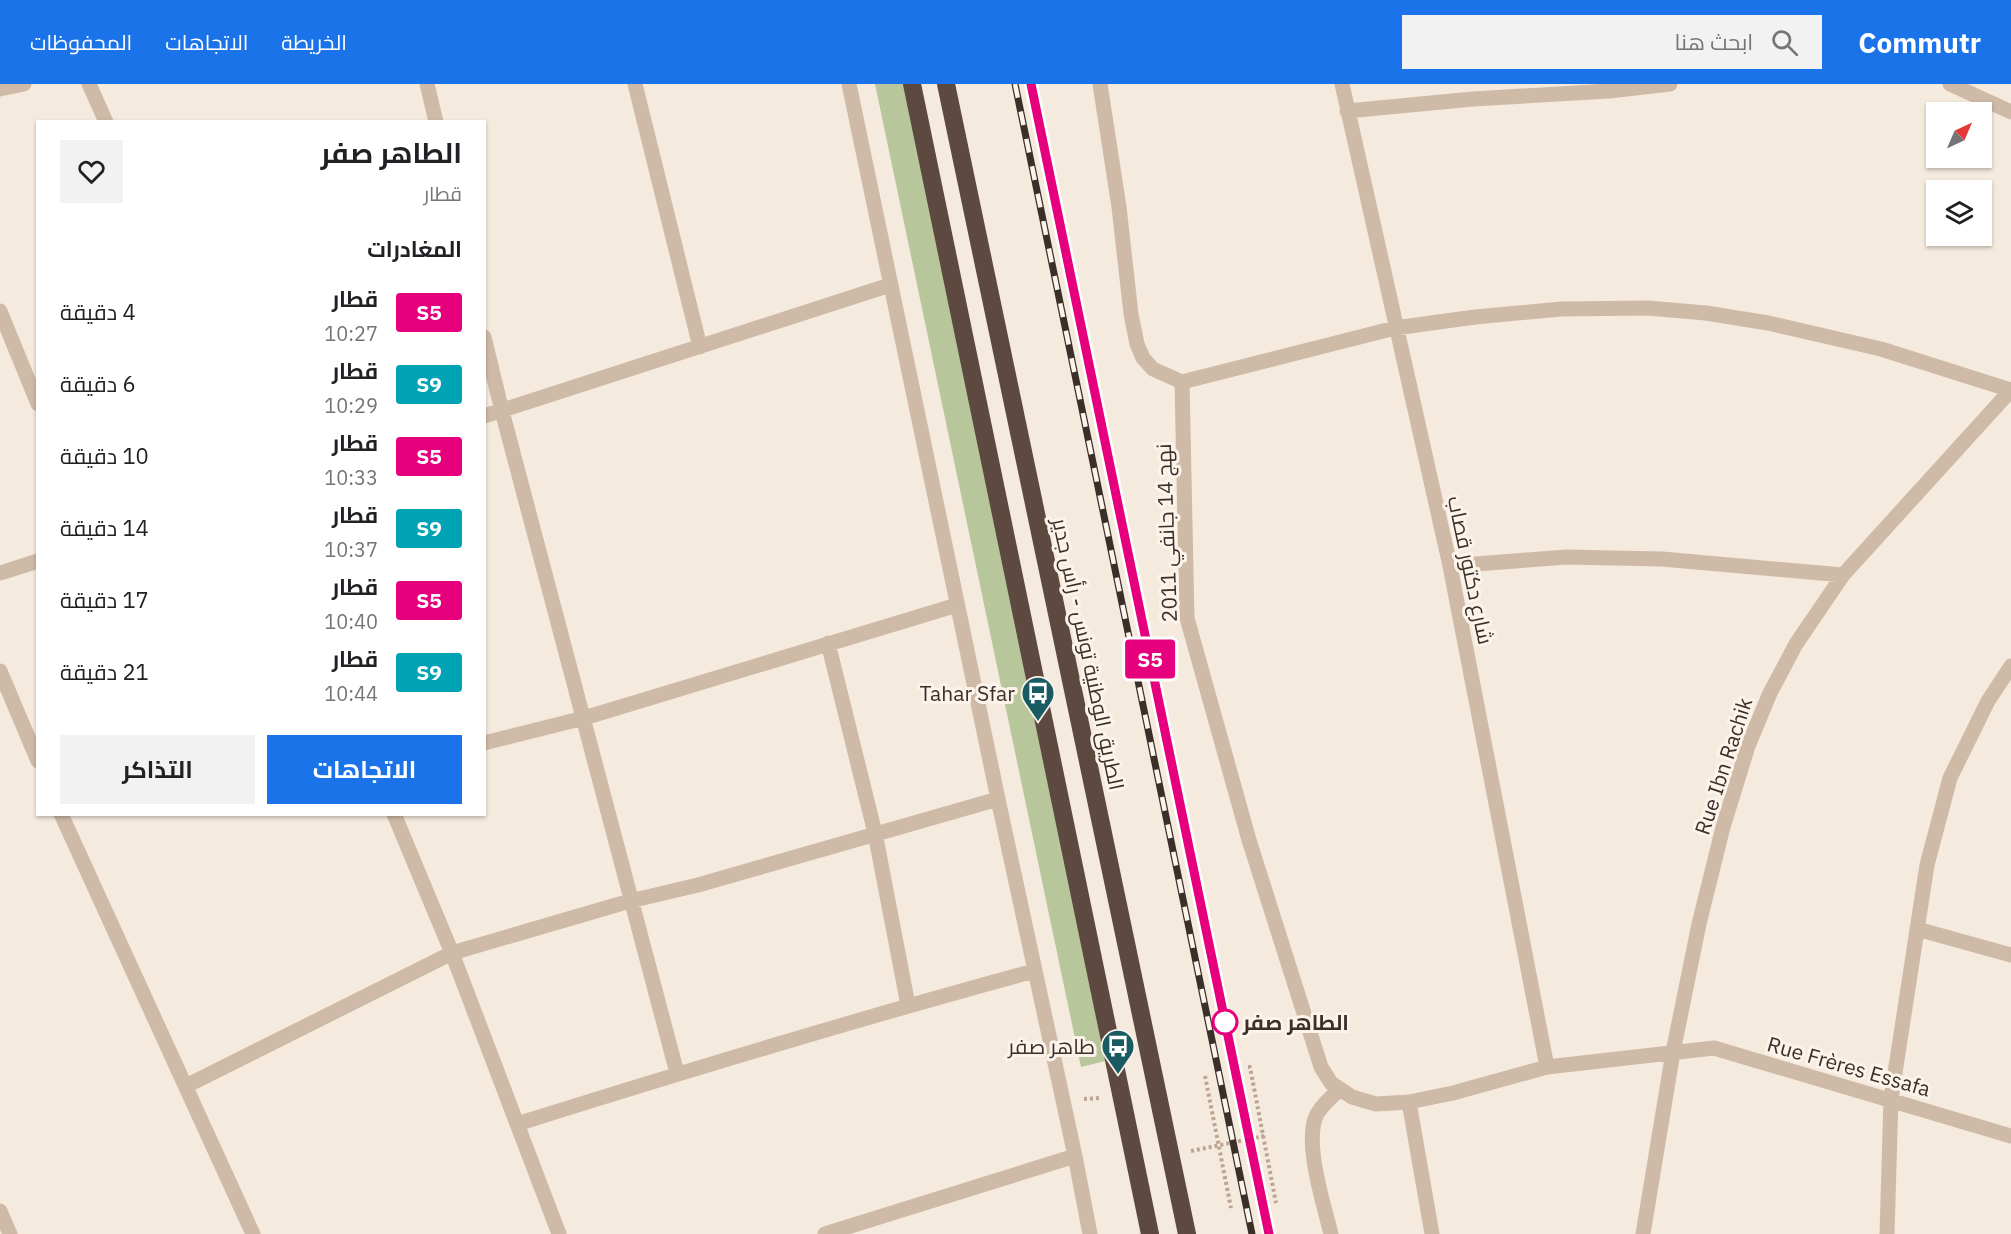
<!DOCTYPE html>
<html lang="ar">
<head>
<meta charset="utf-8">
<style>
  :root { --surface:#fff; --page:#f2f2f2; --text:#202124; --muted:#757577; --accent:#1a73e8 }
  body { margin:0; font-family:"IBM Plex Sans",Cairo,sans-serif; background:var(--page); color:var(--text); direction:rtl; height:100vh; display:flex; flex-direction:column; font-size:22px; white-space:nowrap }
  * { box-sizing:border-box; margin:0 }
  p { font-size:20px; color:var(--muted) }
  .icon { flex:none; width:33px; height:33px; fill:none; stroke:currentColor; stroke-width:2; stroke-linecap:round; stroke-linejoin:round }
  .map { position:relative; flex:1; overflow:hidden; direction:ltr }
  .drawer { position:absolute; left:36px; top:36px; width:450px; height:696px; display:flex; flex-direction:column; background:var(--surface); border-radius:0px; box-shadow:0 2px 4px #0004; direction:rtl }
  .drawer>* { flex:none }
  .badge { padding:0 12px; border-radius:4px; font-size:21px; line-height:39px }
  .needle { width:39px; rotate:44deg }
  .controls { position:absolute; left:1926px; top:18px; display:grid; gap:12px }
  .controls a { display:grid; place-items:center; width:66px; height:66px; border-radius:0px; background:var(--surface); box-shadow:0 2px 4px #0004; font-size:30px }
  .map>.badge { position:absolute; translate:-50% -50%; box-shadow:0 0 0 3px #fff }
  h2 { padding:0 24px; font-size:22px; line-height:54px }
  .round { display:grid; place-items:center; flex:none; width:63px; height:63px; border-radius:0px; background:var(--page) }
  .overview { display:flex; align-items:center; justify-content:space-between; height:102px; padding:0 24px }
  h1 { font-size:28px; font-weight:700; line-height:45px }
  .cta { display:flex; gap:12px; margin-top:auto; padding:12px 24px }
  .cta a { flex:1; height:69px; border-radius:0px; background:var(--accent); color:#fff; font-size:24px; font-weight:700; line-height:69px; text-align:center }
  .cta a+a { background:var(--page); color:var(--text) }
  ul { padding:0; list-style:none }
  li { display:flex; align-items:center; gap:18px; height:72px; padding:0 24px }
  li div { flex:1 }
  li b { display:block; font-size:22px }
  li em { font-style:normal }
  li .badge { min-width:66px; font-weight:700; text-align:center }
  header { display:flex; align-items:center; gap:36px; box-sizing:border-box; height:84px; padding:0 30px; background:var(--accent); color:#fff }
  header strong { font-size:28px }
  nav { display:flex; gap:33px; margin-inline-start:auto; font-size:21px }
  .search { width:420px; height:54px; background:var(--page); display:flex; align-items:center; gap:15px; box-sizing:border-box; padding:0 21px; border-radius:0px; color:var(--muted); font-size:22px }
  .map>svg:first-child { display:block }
</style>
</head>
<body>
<header>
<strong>Commutr</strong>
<div class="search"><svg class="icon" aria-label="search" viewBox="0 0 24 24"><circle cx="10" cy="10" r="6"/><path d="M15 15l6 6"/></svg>ابحث هنا</div>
<nav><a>الخريطة</a><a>الاتجاهات</a><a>المحفوظات</a></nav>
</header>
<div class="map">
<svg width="2011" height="1150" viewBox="0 0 2011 1150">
  <rect width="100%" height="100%" fill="#f5eade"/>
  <path fill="#b7c69b" d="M875,0h30l133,638 67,339 -24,6z"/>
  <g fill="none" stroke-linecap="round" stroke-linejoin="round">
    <path stroke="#bba492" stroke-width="4" stroke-dasharray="3 3" stroke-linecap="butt" d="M1248,983h2l26,136
      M1205,992l26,132
      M1084,1015l17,-1
      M1191,1067l73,-15"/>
    <path stroke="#cfbaa8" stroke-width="15" d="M89,0l17,38
      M427,0l9,38
      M635,0l65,263
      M849,0l149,715 77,357 15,78
      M1100,0l19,123 12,107 6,30 6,14 10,11 29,13 5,236 62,222 72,227 10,16 21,14 24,7 33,-2 44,-9 94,-26 167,-19 297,88
      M1342,0l108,482 97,501
      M1950,0l61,28
      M0,5l24,-5
      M1347,27l126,-12 136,-8 61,-7
      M0,227l38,93
      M484,253l18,74 175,662
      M1182,298l213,-54 80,-11 86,-8 87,-1 58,5 62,10 113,26 130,41
      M484,332l406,-131
      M1450,482l116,-9 96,2 181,16
      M0,489l38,-12
      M828,559l47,190 33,172
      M0,587l38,90
      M484,659l100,-25 373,-113
      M61,730l192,420
      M394,730l58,139 107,281
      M1917,845l94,26
      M186,1002l266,-133 178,-52 68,-16 300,-86
      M1409,1018l23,132
      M517,1040c172,-54 344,-106 517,-153
      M0,1127l10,23
      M825,1150l250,-78
      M1331,1150c-7,-29 -28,-93 -14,-120 6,-10 14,-17 22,-24
      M1643,1150l30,-182 26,-128 24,-97 25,-81 22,-53 26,-49 47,-69 168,-185
      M1887,1150l4,-135 36,-234 23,-87 38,-77 23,-35"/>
    <path stroke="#5d493f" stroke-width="18" d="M912,0l238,1150
      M946,0l241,1150"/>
    <defs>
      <path id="rail" d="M1015,0l237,1150
        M1031,0l238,1150"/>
    </defs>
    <use href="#rail" stroke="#3b2f29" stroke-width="7"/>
    <use href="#rail" stroke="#fcf4eb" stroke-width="4.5" stroke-dasharray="14" stroke-linecap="butt"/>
  </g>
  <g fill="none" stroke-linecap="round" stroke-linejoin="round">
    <defs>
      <path id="line" d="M1031,0l238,1150"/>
    </defs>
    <use href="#line" stroke="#fff" stroke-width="14"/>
    <use href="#line" stroke="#e6007e" stroke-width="9"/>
  </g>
  <defs>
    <symbol id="bus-pin" viewBox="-11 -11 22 30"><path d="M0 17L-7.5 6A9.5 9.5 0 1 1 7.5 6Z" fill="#195b62" stroke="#fcf4eb"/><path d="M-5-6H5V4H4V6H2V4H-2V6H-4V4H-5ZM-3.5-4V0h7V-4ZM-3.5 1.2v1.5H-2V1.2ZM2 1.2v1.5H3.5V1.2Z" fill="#fff"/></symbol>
  </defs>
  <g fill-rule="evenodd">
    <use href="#bus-pin" x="1019" y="590" width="38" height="52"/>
    <use href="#bus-pin" x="1099" y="943" width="38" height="52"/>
  </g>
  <circle fill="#fff" stroke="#e6007e" stroke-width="3" cx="1225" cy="938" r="12"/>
  <g text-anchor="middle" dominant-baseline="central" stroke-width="6" stroke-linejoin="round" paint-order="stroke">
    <g font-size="21" fill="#3b2f29" stroke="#fcf4eb">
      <text transform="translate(1166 449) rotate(-92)">نهج 14 جانفي 2011</text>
      <text transform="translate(1471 486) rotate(78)">شارع دكتور قصاب</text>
      <text transform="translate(1089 570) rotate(78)">الطريق الوطنية تونس - رأس جدير</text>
      <text transform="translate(1723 682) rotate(-72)">Rue Ibn Rachik</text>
      <text transform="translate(1849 982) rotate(16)">Rue Frères Essafa</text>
    </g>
    <g font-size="21" fill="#3b2f29" stroke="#fcf4eb" text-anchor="end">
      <text x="1015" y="609">Tahar Sfar</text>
      <text x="1095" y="962">طاهر صفر</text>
    </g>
    <g font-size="21" font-weight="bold" fill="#3b2f29" stroke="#fcf4eb" text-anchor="start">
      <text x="1243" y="938">الطاهر صفر</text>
    </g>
  </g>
</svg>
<div class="controls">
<a><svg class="needle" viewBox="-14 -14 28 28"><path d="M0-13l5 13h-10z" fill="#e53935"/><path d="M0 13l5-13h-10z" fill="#757577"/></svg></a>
<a><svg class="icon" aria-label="layers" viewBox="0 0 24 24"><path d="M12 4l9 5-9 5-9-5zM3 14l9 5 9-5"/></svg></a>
</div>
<b class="badge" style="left:1150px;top:575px;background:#e6007e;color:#fff">S5</b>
<section class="drawer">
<div class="overview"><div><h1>الطاهر صفر</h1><p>قطار</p></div><a class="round"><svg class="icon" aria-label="heart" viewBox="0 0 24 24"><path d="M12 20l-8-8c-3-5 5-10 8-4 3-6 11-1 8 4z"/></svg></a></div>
<h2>المغادرات</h2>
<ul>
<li><span class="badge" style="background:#e6007e;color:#fff">S5</span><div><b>قطار</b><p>10:27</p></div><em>4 دقيقة</em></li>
<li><span class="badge" style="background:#00a3b4;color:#fff">S9</span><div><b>قطار</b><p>10:29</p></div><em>6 دقيقة</em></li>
<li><span class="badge" style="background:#e6007e;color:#fff">S5</span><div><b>قطار</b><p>10:33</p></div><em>10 دقيقة</em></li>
<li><span class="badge" style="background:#00a3b4;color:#fff">S9</span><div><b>قطار</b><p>10:37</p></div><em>14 دقيقة</em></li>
<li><span class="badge" style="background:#e6007e;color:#fff">S5</span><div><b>قطار</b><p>10:40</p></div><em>17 دقيقة</em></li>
<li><span class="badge" style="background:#00a3b4;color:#fff">S9</span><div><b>قطار</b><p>10:44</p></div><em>21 دقيقة</em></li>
</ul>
<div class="cta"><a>الاتجاهات</a><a>التذاكر</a></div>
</section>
</div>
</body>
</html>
